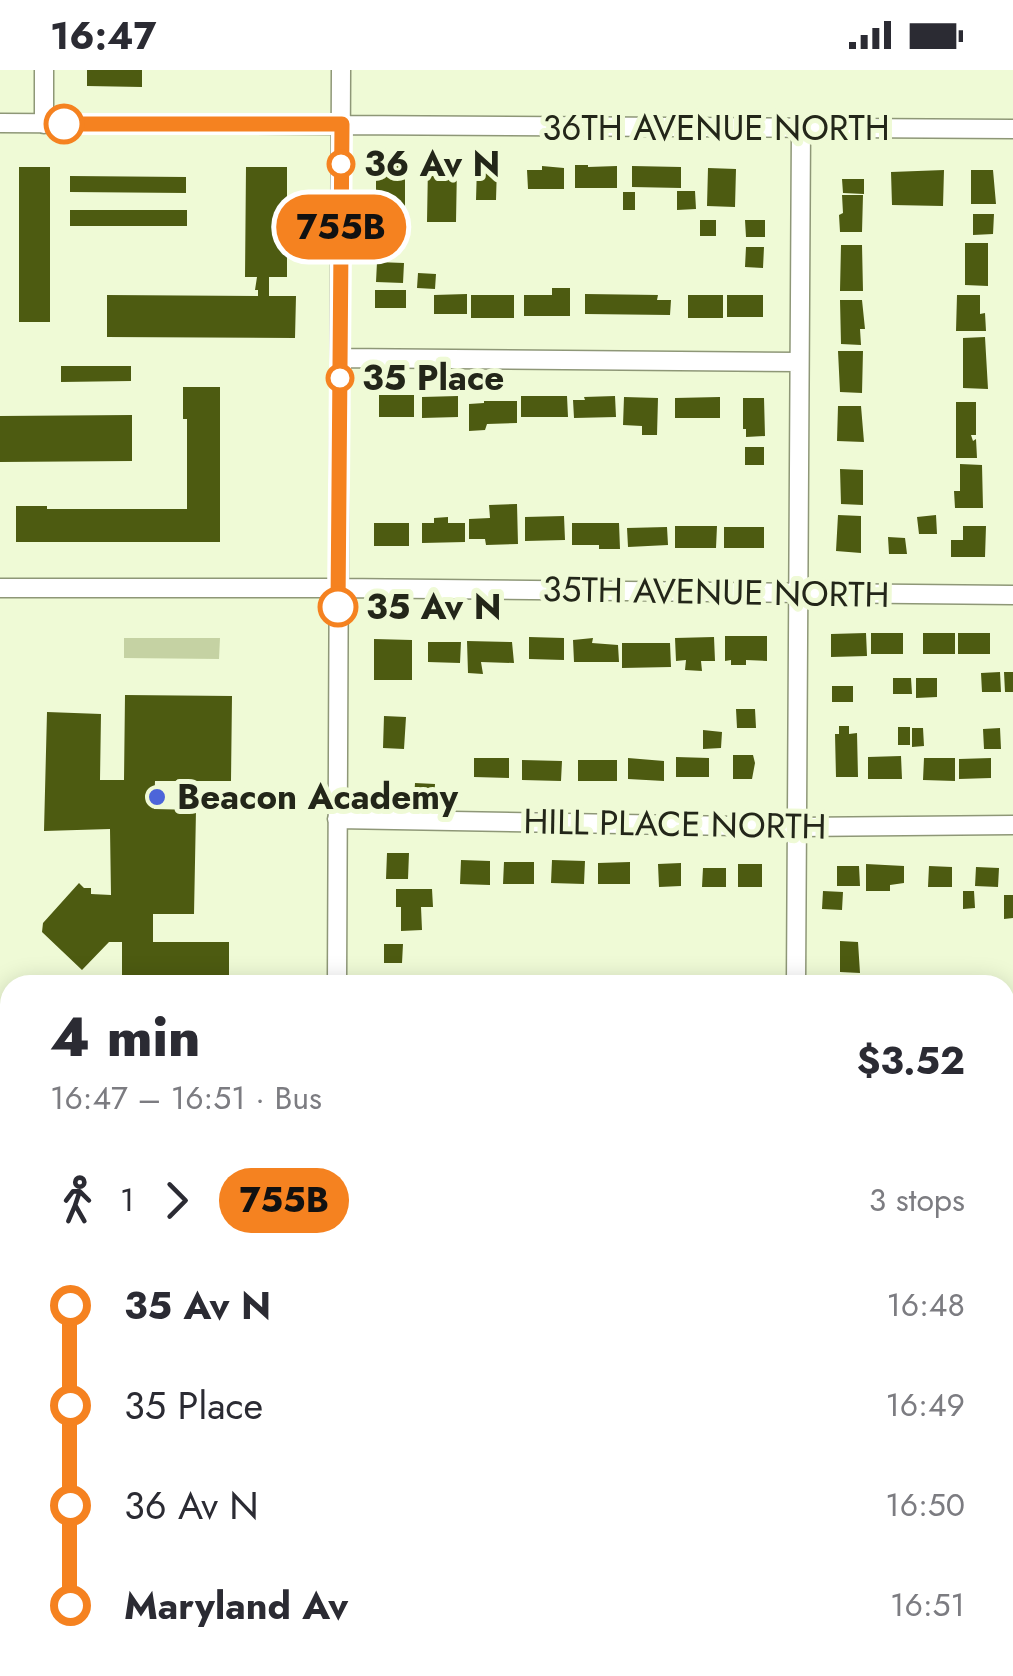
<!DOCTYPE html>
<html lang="en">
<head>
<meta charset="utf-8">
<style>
  :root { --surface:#fff; --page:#f7f7f7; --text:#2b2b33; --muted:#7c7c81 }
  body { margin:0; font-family:Jost,sans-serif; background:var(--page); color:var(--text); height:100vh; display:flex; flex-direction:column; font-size:38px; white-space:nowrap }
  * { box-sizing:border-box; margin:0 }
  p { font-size:32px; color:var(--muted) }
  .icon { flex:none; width:55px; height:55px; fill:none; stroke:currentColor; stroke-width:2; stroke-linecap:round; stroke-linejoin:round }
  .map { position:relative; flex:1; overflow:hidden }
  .sheet { position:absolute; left:0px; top:905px; width:1015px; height:702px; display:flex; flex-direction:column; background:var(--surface); border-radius:30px 30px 0 0; box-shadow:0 5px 25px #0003 }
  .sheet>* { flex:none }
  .badge { padding:0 20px; border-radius:32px; font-size:35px; line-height:65px }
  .map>.badge { position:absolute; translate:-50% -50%; box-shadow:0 0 0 5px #fff }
  .legs { display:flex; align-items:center; gap:15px; height:110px; padding:0 50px; font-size:32px }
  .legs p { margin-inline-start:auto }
  .overview { display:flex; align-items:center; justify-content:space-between; height:170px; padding:0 50px }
  h1 { font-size:55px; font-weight:800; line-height:75px }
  ul { padding:0 50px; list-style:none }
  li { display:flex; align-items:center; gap:35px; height:100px; font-size:38px }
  li i { display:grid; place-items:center; width:15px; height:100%; margin:0 12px; background:currentColor }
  li i::after { content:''; width:25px; height:25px; margin:-12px; border:8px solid; border-radius:50%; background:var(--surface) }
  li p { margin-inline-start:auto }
  li:first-child i { background:linear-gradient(#0000 50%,currentColor 0) }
  li:last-child i { background:linear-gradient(currentColor 50%,#0000 0) }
  .status { display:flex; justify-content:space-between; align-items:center; height:70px; padding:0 50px; background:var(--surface); direction:ltr }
  .status svg { height:28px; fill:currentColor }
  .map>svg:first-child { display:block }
</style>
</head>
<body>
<div class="status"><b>16:47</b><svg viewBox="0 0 49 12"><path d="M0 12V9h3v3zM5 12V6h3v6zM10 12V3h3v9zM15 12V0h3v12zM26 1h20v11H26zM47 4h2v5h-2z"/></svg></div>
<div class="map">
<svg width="1013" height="1606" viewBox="0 0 1013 1606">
  <rect width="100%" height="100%" fill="#effad6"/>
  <path fill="#c5d2a3" d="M124,568h96l-1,21 -95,-1z
    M0,1086l10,5v92h-10z
    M1005,1331h8v275h-562l1,-8h553z"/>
  <path fill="#4d5b11" d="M87,0h55v17l-55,-1z
    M376,95h29v57h-29z
    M428,95h29l-1,57h-29z
    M575,95h13v2l29,-1v22h-42z
    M477,96h20l-1,34h-20z
    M542,96l22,2v21h-36l-1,-19h15z
    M632,96l49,1v21l-49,-1z
    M19,97h31v155h-31z
    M246,97h41v110h-18v19h27l-1,42 -188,-1v-42l151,1v-6h-3l2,-13h-12z
    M708,98l28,1 -1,38 -28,-1z
    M944,100l-1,36 -51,-1 -1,-33z
    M971,100h22l3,34h-25z
    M70,106l116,1v16l-116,-1z
    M842,109h22v15l-21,-1z
    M677,121h18l1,18 -19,1z
    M623,122h12v18h-12z
    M842,125h21l-1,37h-22l-1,-17 4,-2z
    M70,140h117v16h-117z
    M973,144h21l-1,20 -20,1z
    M700,150h16v16h-16z
    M745,150h20v17h-19z
    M965,173h23v43l-23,-1z
    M841,175h21l1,46h-23z
    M746,177h18l-1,21 -18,-1z
    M377,192l27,1 -1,20 -27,-1z
    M418,203l18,1 -1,15 -18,-1z
    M552,218h18v28h-46v-21h28z
    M375,220h31v18h-31z
    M467,224v20h-33v-19z
    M585,224l73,1 -1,5h14l-1,15 -85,-1z
    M471,225h43v23h-43z
    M688,225h35v23h-35z
    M727,225h36v22h-36z
    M957,225h23v19l5,-1 1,18h-30z
    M840,230h22l3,29h-5l1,16 -20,-1z
    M985,267l3,52 -25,-1v-50z
    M838,281h25l-1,42 -22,-1z
    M61,296h70v15l-70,1z
    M183,317h37v155h-204v-36h31v3h140v-90h-4z
    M379,325h35v22h-35z
    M458,326v21l-36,1v-21z
    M521,326h46l1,21h-47z
    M615,326l1,21 -42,1 -1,-18h12l-1,-3z
    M624,327l34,1 -1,37h-15v-9l-19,-1z
    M720,327v21h-45v-20z
    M743,328h21l1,38 -19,1v-8h-3z
    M484,331h33v22l-30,1 -2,6 -16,1v-27l15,-1z
    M956,332h20v33h-5l2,6 3,-2 1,19h-21z
    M838,336h23l3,36 -27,-1z
    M132,345v46l-132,1v-46z
    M745,377h19v18h-19z
    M960,394l22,1 1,43h-28l-1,-17h6z
    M840,399l23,1v35l-22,-1z
    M517,434l1,40 -32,1 -1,-6h-16v-20l21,-1 -1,-13z
    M838,445l23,1v37l-25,-2z
    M936,445l1,19h-18l-2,-17z
    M564,446l1,24 -40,1v-24z
    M448,447v6h17v19l-43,1v-20h12v-5z
    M374,453h35v23h-35z
    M572,453h47l1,26h-21v-4h-27z
    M675,456h42l-1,22h-41z
    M963,456h23l-1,31h-34v-17h12z
    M667,457l1,18 -40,2 -1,-19z
    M724,457h40v21h-40z
    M888,467l17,1 2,16h-18z
    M866,563l1,23 -36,1v-23z
    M871,563h32v21h-32z
    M923,563h32v21h-32z
    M958,563h32v21h-32z
    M725,566h42v25l-21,-1v5h-15v-5l-6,1z
    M529,567l35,1v22l-35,-1z
    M714,567l1,24h-14l1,10 -17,-1 1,-10 -10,1 -1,-23z
    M593,568l-1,5 26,2 1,17h-45l-1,-22z
    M374,569l38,1v40h-38z
    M467,571l45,1 2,21 -33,-1 2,12 -15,-1z
    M428,572h33l-1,21 -32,-1z
    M622,573h48l1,24 -49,1z
    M1000,602l1,20h-19l-1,-19z
    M1004,602h9v20h-8z
    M893,608h18l1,16h-19z
    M916,608h21v19l-21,1z
    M832,616h21v16h-21z
    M125,625l107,1 -1,85h-76l-1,28 42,1 -2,104h-41v28h76v43h-107v-43h-13l-27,28 -40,-38 1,-9 36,-40 5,5h7v6l20,1 -1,-66 -66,2 3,-119 54,2 -1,66h24z
    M736,639h19l1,19h-19z
    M384,646l22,1 -2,32 -21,-1z
    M839,656h10v8l8,-1 1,44h-22l-1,-43h4z
    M898,657h12v18h-12z
    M912,658h11l1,18 -12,1z
    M1000,658l1,21h-17l-1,-20z
    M703,660l19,2 -1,16 -18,1z
    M733,685h20l2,8 -3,16h-19z
    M901,686l1,23h-34v-22z
    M676,687l33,1v19h-33z
    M474,688h35v20l-35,-1z
    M628,688l36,3v20l-36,-2z
    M924,688h31v23l-32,-1z
    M991,688v20l-32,1v-20z
    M522,690l40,1 -1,20 -39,-1z
    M578,690h39v21h-39z
    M415,713l20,1 -1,16h-20z
    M387,783h22l-1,26h-22z
    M461,790l29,1v24l-30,-1z
    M552,790l33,1 -1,23 -33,-1z
    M504,792h30v22h-31z
    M630,792v22h-32v-21z
    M681,793v23l-22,1 -1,-23z
    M738,794h24v23h-24z
    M866,794l38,2v17l-14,2v6h-24z
    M837,796h22l1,20h-23z
    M929,796l23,1v20h-24z
    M976,797l23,1 -1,19 -23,-1z
    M703,798h23v19h-24z
    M396,819h36l1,18h-12l1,23 -21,1v-24h-5z
    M823,821l20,1 -1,18 -20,-1z
    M963,821h11l1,17 -12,1z
    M1004,825h9v23l-9,1z
    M840,871l18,1 2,31 -20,-1z
    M384,874h19l-1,19h-18z
    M830,905h23l-1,10h-22z
    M372,908h21v7h-21z
    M0,1253h10v23h-10z
    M0,1374h8l2,33h-10z
    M379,1598h23v8h-23z"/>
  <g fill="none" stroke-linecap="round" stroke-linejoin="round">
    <defs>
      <path id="minor" d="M44,0v54
        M0,53l1013,6
        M340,288l459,4
        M0,518h338l675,7
        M337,749l460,8 216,-2
        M337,915l4,-915
        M796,915l5,-857
        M1005,985h8
        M0,1215h10
        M1005,1234h8
        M0,1448h10
        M332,1606v-8"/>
    </defs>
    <use href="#minor" stroke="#8e9777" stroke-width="21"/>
    <use href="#minor" stroke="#fff" stroke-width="18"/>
  </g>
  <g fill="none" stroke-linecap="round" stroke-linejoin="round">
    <defs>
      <path id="line-1" d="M64,54h278l-4,483"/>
    </defs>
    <use href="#line-1" stroke="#fff" stroke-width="22"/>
    <use href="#line-1" stroke="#f58220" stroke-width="15"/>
  </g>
  <g fill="#fff" stroke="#f58220" stroke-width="5">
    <circle cx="64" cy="54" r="18"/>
    <circle cx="341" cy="94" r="12"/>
    <circle cx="340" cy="308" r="12"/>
    <circle cx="338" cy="537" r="18"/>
  </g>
  <circle fill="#4c65d9" stroke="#effad6" stroke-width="4" cx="157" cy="727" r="10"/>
  <g text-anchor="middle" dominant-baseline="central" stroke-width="10" stroke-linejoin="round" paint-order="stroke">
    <g font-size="35" fill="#232619" stroke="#effad6">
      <text x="716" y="58">36TH AVENUE NORTH</text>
      <text transform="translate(716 522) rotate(1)">35TH AVENUE NORTH</text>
      <text transform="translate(675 754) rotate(1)">HILL PLACE NORTH</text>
    </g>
    <g font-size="35" font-weight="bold" fill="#232619" stroke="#effad6" text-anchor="start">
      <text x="364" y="94">36 Av N</text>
      <text x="362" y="308">35 Place</text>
      <text x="366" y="537">35 Av N</text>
    </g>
    <g font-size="35" font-weight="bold" fill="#232619" stroke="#effad6" text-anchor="start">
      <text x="177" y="727">Beacon Academy</text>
    </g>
  </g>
</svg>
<b class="badge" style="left:341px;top:157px;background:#f58220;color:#111">755B</b>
<section class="sheet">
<div class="overview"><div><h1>4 min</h1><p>16:47 – 16:51 · Bus</p></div><b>$3.52</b></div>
<div class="legs"><svg class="icon" aria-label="walk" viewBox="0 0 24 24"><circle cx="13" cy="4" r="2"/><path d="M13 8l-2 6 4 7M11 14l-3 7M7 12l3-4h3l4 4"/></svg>1<svg class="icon" aria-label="forward" viewBox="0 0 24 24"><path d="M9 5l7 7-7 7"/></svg><b class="badge" style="background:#f58220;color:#111">755B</b><p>3 stops</p></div>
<ul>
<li><i style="color:#f58220"></i><b>35 Av N</b><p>16:48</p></li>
<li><i style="color:#f58220"></i><span>35 Place</span><p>16:49</p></li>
<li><i style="color:#f58220"></i><span>36 Av N</span><p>16:50</p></li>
<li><i style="color:#f58220"></i><b>Maryland Av</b><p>16:51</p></li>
</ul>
</section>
</div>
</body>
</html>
